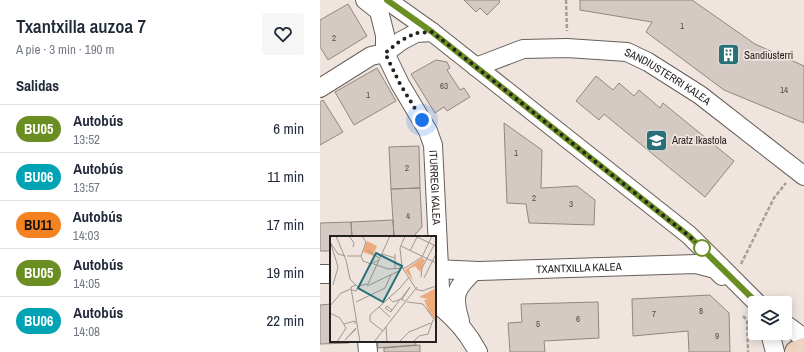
<!DOCTYPE html>
<html lang="es">
<head>
<meta charset="utf-8">
<style>
  :root { --surface:#fff; --page:#f6f6f7; --text:#1f2937; --muted:#747a83; --line:#e0e1e3 }
  body { margin:0; font-family:"Archivo Narrow",sans-serif; background:var(--page); color:var(--text); height:100vh; display:flex; flex-direction:column; font-size:15px; white-space:nowrap }
  * { box-sizing:border-box; margin:0 }
  p { font-size:13px; color:var(--muted) }
  .icon { flex:none; width:22px; height:22px; fill:none; stroke:currentColor; stroke-width:2; stroke-linecap:round; stroke-linejoin:round }
  .map { position:relative; flex:1; overflow:hidden }
  .side { display:flex; flex-direction:column; background:var(--surface); width:320px }
  .side>* { flex:none }
  .badge { padding:0 8px; border-radius:13px; font-size:14px; line-height:26px }
  .buttons { position:absolute; left:428px; top:296px; display:grid; gap:8px }
  .buttons a { display:grid; place-items:center; width:44px; height:44px; border-radius:4px; background:var(--surface); box-shadow:0 2px 10px #0003; font-size:20px }
  .you { position:absolute; width:20px; height:20px; margin:-10px; border:3px solid #fff; border-radius:50%; background:#1a73e8; box-shadow:0 0 0 6px #1a73e833 }
  .map>.badge { position:absolute; translate:-50% -50%; box-shadow:0 0 0 2px #fff }
  h2 { padding:0 16px; font-size:15px; line-height:36px }
  .round { display:grid; place-items:center; flex:none; width:42px; height:42px; border-radius:4px; background:var(--page) }
  .summary { display:flex; align-items:center; justify-content:space-between; height:68px; padding:0 16px }
  h1 { font-size:19px; font-weight:600; line-height:30px }
  ul { padding:0; list-style:none }
  li { display:flex; align-items:center; gap:12px; height:48px; padding:0 16px; border-top:1px solid var(--line) }
  li div { flex:1 }
  li b { display:block; font-size:15px }
  li em { font-style:normal }
  li .badge { min-width:44px; font-weight:700; text-align:center }
  main { display:flex; flex:1; min-height:0 }
  .map>svg:first-child { display:block }
</style>
</head>
<body>
<main>
<section class="side">
<div class="summary"><div><h1>Txantxilla auzoa 7</h1><p>A pie · 3 min · 190 m</p></div><a class="round"><svg class="icon" aria-label="heart" viewBox="0 0 24 24"><path d="M12 20l-8-8c-3-5 5-10 8-4 3-6 11-1 8 4z"/></svg></a></div>
<h2>Salidas</h2>
<ul>
<li><span class="badge" style="background:#6b8e23;color:#fff">BU05</span><div><b>Autobús</b><p>13:52</p></div><em>6 min</em></li>
<li><span class="badge" style="background:#00a3b4;color:#fff">BU06</span><div><b>Autobús</b><p>13:57</p></div><em>11 min</em></li>
<li><span class="badge" style="background:#f58220;color:#111">BU11</span><div><b>Autobús</b><p>14:03</p></div><em>17 min</em></li>
<li><span class="badge" style="background:#6b8e23;color:#fff">BU05</span><div><b>Autobús</b><p>14:05</p></div><em>19 min</em></li>
<li><span class="badge" style="background:#00a3b4;color:#fff">BU06</span><div><b>Autobús</b><p>14:08</p></div><em>22 min</em></li>
</ul>
</section>
<div class="map">
<svg width="484" height="352" viewBox="0 0 484 352">
  <rect width="100%" height="100%" fill="#f0e5de"/>
  <path fill="#d4cac3" stroke="#918781" d="M144,0h35l1,2 -13,13 -7,-7 -4,4z
    M260,0h112l63,44 49,22v57l-80,-33 -78,-58 6,-10 -72,-12z
    M28,4l19,32 -39,24 -8,-13v-27z
    M116,60l11,2 3,6 -3,2 13,20 4,-2 6,9 -23,14 -3,-4 -9,6 -24,-39z
    M57,68l19,33 -42,24 -19,-33z
    M276,76l17,14 6,-7 15,13 5,-6 21,18 3,-5 71,58 -29,36 -101,-83 -5,6 -23,-19z
    M3,100l20,32 -23,13v-43z
    M184,123l38,27 -1,38 36,-2 18,14 -1,25 -65,-2 -3,-19 -19,-1z
    M99,146l1,42 -29,1 -2,-42z
    M100,188l2,39 -9,10h-19l-3,-48z
    M73,220l1,17h-42l-1,-15z
    M31,222l1,15h-21v14h-11v-28z
    M390,295l19,18 1,39h-41l-1,-21 -55,5 -1,-37z
    M278,302l1,36 -55,3 1,11h-35l-2,-29 14,-1 -1,-18z
    M11,304v37h18v2l-29,1v-39z
    M57,341h38l1,4 -38,3z
    M100,345v7h-36v-4z"/>
  <g fill="none" stroke-linecap="round" stroke-linejoin="round">
    <defs>
      <g id="street">
        <path id="s1" d="M45,0l14,11 6,24v18l15,31 28,47 5,14 7,143 3,12 7,14"/>
        <path d="M67,0l45,32 257,203 68,68"/>
        <path id="s2" d="M156,67l47,-18 44,-1 60,4 21,10 52,33 104,81"/>
        <path d="M0,88l51,-32 14,-3 16,-12 15,-8 16,-1"/>
        <path id="s3" d="M115,269l44,2 217,-7 19,5 7,7"/>
        <path d="M0,274h11"/>
        <path d="M121,307c16,13 27,26 37,45"/>
        <path d="M140,321c-8,-26 -5,-32 14,-50"/>
        <path d="M465,324l19,14"/>
        <path d="M450,333l5,19"/>
        <path d="M47,341l1,11"/>
      </g>
      <path id="secondary" d="M476,352l8,-3"/>
    </defs>
    <use href="#street" stroke="#685f59" stroke-width="20"/>
    <use href="#secondary" stroke="#685f59" stroke-width="24"/>
    <path stroke="#a69e99" stroke-width="2.5" stroke-dasharray="4 2" stroke-linecap="butt" d="M246,0l1,31
      M421,264l33,-66 12,-15
      M423,316l4,4 1,32"/>
    <use href="#street" stroke="#fff" stroke-width="18"/>
    <use href="#secondary" stroke="#edd4c1" stroke-width="22"/>
  </g>
  <g fill="none" stroke-linecap="round" stroke-linejoin="round">
    <defs>
      <path id="line" d="M67,0l45,32 257,204 68,67"/>
    </defs>
    <use href="#line" stroke="#fff" stroke-width="9"/>
    <use href="#line" stroke="#6b8e23" stroke-width="6"/>
    <path stroke="#25211f" stroke-width="4" stroke-dasharray="0 7.2" d="M102,120l-22,-36 -15,-31 15,-12 16,-8 16,-1 257,204 13,12"/>
  </g>
  <defs>
    <symbol id="building-square" viewBox="-11 -11 22 22"><rect x="-9" y="-9" width="18" height="18" rx="4" fill="#277078" stroke="#f0e5de"/><path d="M-4-6H4V6H1V3H-1V6H-4ZM-2.5-4.3h1.7v1.8h-1.7ZM.8-4.3h1.7v1.8H.8ZM-2.5-1h1.7V.8h-1.7ZM.8-1h1.7V.8H.8Z" fill="#fff"/></symbol>
    <symbol id="school-square" viewBox="-11 -11 22 22"><rect x="-9" y="-9" width="18" height="18" rx="4" fill="#277078" stroke="#f0e5de"/><path d="M0-5L7-2L0 1L-7-2ZM-4 1L0 2.5L4 1V4Q0 6-4 4Z" fill="#fff"/></symbol>
  </defs>
  <g fill-rule="evenodd">
    <use href="#building-square" x="396" y="42" width="25" height="25"/>
    <use href="#school-square" x="324" y="128" width="25" height="25"/>
  </g>
  <circle fill="#fff" stroke="#6b8e23" stroke-width="2" cx="382" cy="248" r="8"/>
  <g text-anchor="middle" dominant-baseline="central" stroke-width="3.5" stroke-linejoin="round" paint-order="stroke">
    <g font-size="9" fill="#514b48">
      <text x="362" y="26">1</text>
      <text x="14" y="38">2</text>
      <text x="124" y="86">63</text>
      <text x="464" y="90">14</text>
      <text x="48" y="95">1</text>
      <text x="196" y="153">1</text>
      <text x="87" y="168">2</text>
      <text x="214" y="198">2</text>
      <text x="251" y="204">3</text>
      <text x="88" y="216">4</text>
      <text x="381" y="311">8</text>
      <text x="334" y="314">7</text>
      <text x="258" y="319">6</text>
      <text x="218" y="324">5</text>
      <text x="397" y="336">9</text>
    </g>
    <g font-size="11" fill="#25211f" stroke="#f0e5de" text-anchor="start">
      <text x="424" y="55">Sandiusterri</text>
      <text x="352" y="140">Aratz Ikastola</text>
    </g>
    <g font-size="11" fill="#25211f" stroke="#f0e5de">
      <text stroke="none"><textPath href="#s2" startOffset="202">SANDIUSTERRI KALEA</textPath></text>
      <text stroke="none"><textPath href="#s1" startOffset="207">ITURREGI KALEA</textPath></text>
      <text stroke="none"><textPath href="#s3" startOffset="144">TXANTXILLA KALEA</textPath></text>
    </g>
  </g>
  <g transform="translate(10 236)">
    <rect width="106" height="106" fill="#f0e5de"/>
    <path d="M37,5l10,5 -4,9 3,2 -13,-5zM92,22l3,2 -5,12 -5,-6 -6,3 4,12 -8,-11zM106,52v30l-1,1 -6,-7 -5,-12 4,-1 -9,-2z" fill="#ecaa7d"/>
    <path fill="none" stroke="#9f9792" stroke-width="1" d="M6,0l10,24 4,19 8,8 -2,4 -4,-1M19,0l5,7 -1,4M32,0l4,6 -5,14 2,5 8,3 8,-4M75,0l-5,12 2,19 14,22M85,0l21,10M0,6l8,12 7,2M1,8l7,23 -5,18M71,10l35,17M37,14l12,8M80,15l7,-14M52,18l13,4M65,18v15M17,20h14M44,28l14,5 17,-1 17,-11 10,-21M91,41l1,-9 12,-23M94,42l12,-24M26,49l-5,2 1,7 8,48M28,50l10,-2 22,-48M37,50l34,-16M86,53l6,2 14,-5M59,62l4,4 8,-3 4,2M71,63l9,-12 -8,12M26,66l29,-14 6,-13M77,66l16,2 13,18M0,70l11,-13 10,-4M49,71l11,10M62,74l-5,-4 -2,2 6,4 1,-2 7,-9v-1M0,77l10,5 6,10 -9,14M14,88l11,-3v3M56,91l1,15M26,92l-11,12 11,-11M53,95l-13,-10v-6l30,-27 9,-11M44,106l43,-55M69,106l10,-10 22,-9M83,106l6,-6 9,-2 5,-14"/>
    <path fill="#277078" fill-opacity="0.15" stroke="#277078" stroke-width="2" d="M46,17l26,13 -19,36 -25,-14z"/>
    <rect width="106" height="106" fill="none" stroke="#25211f" stroke-width="2"/>
  </g>
</svg>
<div class="buttons">
<a><svg class="icon" aria-label="layers" viewBox="0 0 24 24"><path d="M12 4l9 5-9 5-9-5zM3 14l9 5 9-5"/></svg></a>
</div>
<div class="you" style="left:102px;top:120px"></div>
</div>
</main>
</body>
</html>
